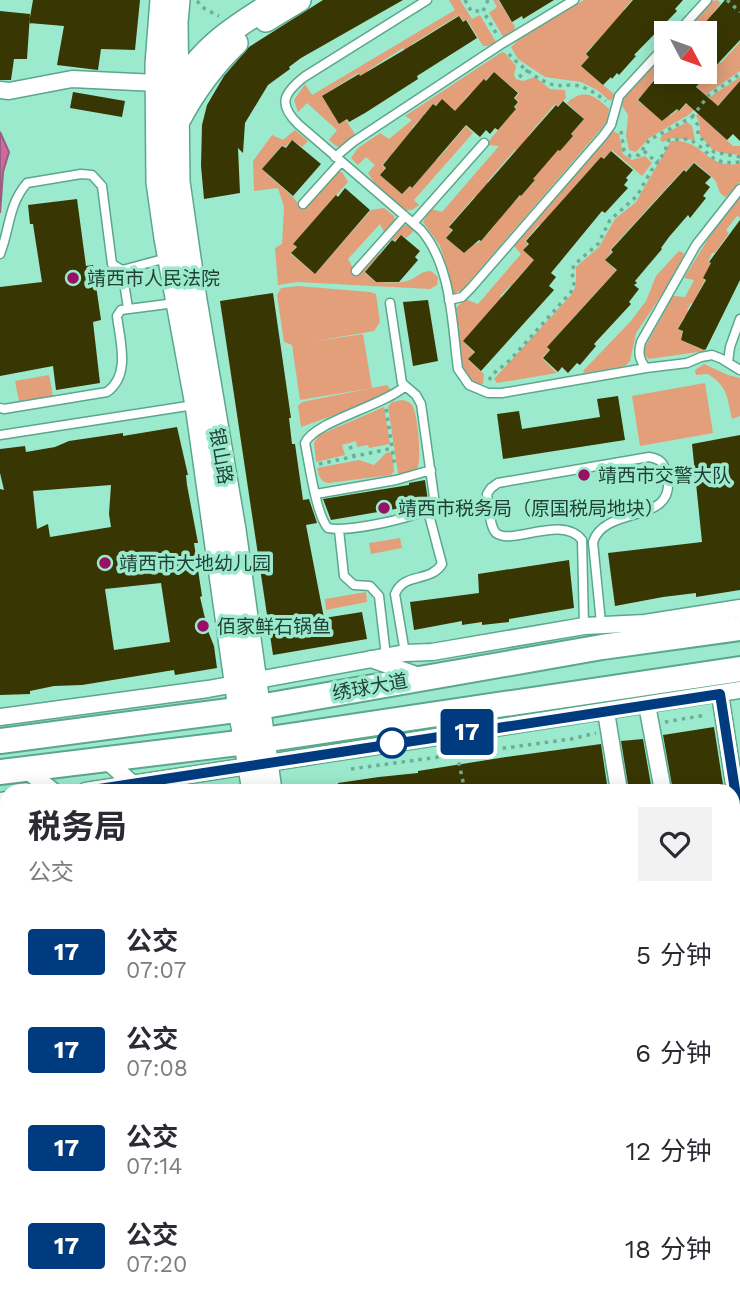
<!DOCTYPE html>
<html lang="zh">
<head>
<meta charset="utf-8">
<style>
  :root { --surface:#fff; --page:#f2f2f3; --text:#2b2b33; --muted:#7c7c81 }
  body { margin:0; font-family:"Work Sans","Noto Sans SC",sans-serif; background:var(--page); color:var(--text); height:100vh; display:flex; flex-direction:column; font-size:26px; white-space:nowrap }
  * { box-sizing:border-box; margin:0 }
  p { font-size:23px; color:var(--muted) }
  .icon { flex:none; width:38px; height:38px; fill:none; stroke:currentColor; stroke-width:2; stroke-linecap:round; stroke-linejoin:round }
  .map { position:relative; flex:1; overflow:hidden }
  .details { position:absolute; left:0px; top:784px; width:740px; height:525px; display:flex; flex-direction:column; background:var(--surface); border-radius:21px 21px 0 0; box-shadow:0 4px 18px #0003 }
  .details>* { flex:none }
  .badge { padding:0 14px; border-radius:5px; font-size:24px; line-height:46px }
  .needle { width:46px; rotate:131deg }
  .tools { position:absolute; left:654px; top:21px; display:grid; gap:14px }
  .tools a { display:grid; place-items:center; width:63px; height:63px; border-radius:0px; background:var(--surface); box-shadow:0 4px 18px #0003; font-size:35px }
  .map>.badge { position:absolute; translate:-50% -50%; box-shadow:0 0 0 4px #fff }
  .round { display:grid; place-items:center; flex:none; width:74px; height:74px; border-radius:0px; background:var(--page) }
  .summary { display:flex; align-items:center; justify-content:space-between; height:119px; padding:0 28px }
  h1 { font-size:33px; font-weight:700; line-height:52px }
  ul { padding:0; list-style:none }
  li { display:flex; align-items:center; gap:21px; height:98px; padding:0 28px }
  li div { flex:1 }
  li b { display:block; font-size:26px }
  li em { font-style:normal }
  li .badge { min-width:77px; font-weight:700; text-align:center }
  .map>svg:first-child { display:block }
</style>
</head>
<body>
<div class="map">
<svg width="740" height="1309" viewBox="0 0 740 1309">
  <rect width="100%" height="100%" fill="#9ceacd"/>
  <path fill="#e29f7a" d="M449,0h11l12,19 8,-4 16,27 -8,4h-5l-16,-26 -4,1 -4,-6 -47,29 -2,13 -7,-9 -36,23 6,10 -7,4 -8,-12 -36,23 17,28 7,-4 10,16 -14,11 -6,-1 -7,-6 8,-10 -30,-27 -9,9 -4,-12 11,-16 7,11 143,-85z
    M493,0h5l17,27 -2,5 -9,6 -15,-25 8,-6z
    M584,0h48l-8,9 4,4 -19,15 -23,25 3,4 -8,9 34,29 -5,6 -13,-11 -16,-8 -36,-5 -27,-18 -7,-12 11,-10z
    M717,0l4,3 -8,10 2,3 -19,17h-14l29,-32z
    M740,42v29l-33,23 -17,20 -41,24 -13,14 -7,-2 -3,-14 2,-21 -7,-11 9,-14 37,-40v16l-7,6 2,2 -4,5 -3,-2 -4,6 2,2 -16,15 26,21 5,-6 2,1 7,-6 3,1 19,-22 -2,-2 4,-5 -2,-2 19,-18 3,1z
    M502,52l3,1 11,13 -2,9 2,4 7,2 12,-4 15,12 15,1 1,8 -8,8 -3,-2 -27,32 2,2 -11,13 -4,-1 -28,32 3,2 -12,15 -4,-2 -25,29 3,4 -6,8 18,15 6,-6 11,-6 14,-16 -1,-2 41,-42 -2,-3 24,-29 3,2 13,-15 -2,-2 13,-15 -17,-16c17,-15 27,-8 42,6l-2,12 -6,8 -138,160 -9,5 -3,-2 -3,-21 -8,-25 -17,-24 8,-13 11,3 57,-66 -11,-1v-3l28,-33 -1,-2 4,-6 -4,-3 4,-5 -25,-21 -18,17 -3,6 -3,-2 -9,11 2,2 -6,7 -15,-14 -6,6 -3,-1 -9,10v5l-2,-2 -10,11 2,3 -21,21 -2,7 -2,-2 -7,8 3,3 -5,7 22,19 8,-7 2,1 23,-27 -10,-10 12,9 29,-34 7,7 -59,67 5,5 -7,5h-6l-30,-24 -8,-13 7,-8 -9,-8 -8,8 -7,-7 7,-10 22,-15 9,6 23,-19 -7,-4z
    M740,77v4l-35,39 28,26h7v9l-19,-2 -9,-4 -12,-14v-11l-4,-8 14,-19z
    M687,122l5,4 3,14 -23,-2 -9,4 -3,-2 2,-5z
    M295,130l13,11 -6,6 -10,-7 -7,7 -3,-2 -14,17 2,3 -5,7 28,25 8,10h2l32,-36 7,1 6,10 -55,62 3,3 -5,7 24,20 56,-64 13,-2 10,8 1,6 -10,12 -5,-10 -32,35 6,11 42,-41 12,-5 5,5v3l-7,6 -5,-3 -7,6 -3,-2 -12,15 3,3 -17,16 10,9c11,0 26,2 35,-2 9,-4 11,-9 21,-9l7,6 -1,8 -7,4 -133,-7 -19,3 -3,-37 7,-4 2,-37 -6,-19 -24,3 -1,-30 19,-26 11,5z
    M613,131l6,3 4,20 9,6 13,-4 7,7 -10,13 -30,-26 -8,9 -3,-2 -57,64 -1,6 -4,-2 -14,16 3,3 -5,6 13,12 -10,7 -13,14 1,2 -4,1 -10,10 3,3 -40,42 11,11 -6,8 16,14 -1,10 -8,-1 -12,-12 -7,-63 9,-9 13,5 43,-50 -8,-9z
    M671,141c36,-2 30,27 69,23v18l-14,15c-10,-4 -6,-12 -13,-19 -6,-6 -13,-11 -19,-16l-8,9 -2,-2 -74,81 2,2 -7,8 14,13 -8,3 -64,71 2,3 -7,8 15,15 -60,10 -3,-4 78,-85 4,-9v-18l23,-20 16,-28 21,-17z
    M740,195v22l-3,-1 -11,14 3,3 -14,20h-3l-4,9 4,2 -9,14 2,2 -12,23h-2l-4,7 3,3 -3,5 -3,-1 -6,12 4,2 -1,9 24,11 -56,8 -6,-6 1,-4 29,-53 12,1 9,-17 -10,-2 27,-44z
    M679,251l5,2 -1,4 -16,30 -31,46 -6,28 -5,5 -41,7 -1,-2 47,-49 16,-21 10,-25z
    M298,286l72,6 6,2 4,28 -6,9 -64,11 53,-8 9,54 -72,12 -8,-55 -8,-3 -7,-47 4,-7z
    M704,364l24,11 12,3v38l-8,3c-5,-22 -4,-32 -24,-45l-12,1 -1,-5z
    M49,375l4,21 -34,5 -4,-20z
    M705,383l8,50 -73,13 -8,-50z
    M387,385l4,5 -3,6 -87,31 -3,-21 4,-4z
    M402,400c5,1 6,1 10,5 6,9 10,56 5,64l-16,6 -3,-2 -10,-66 4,-5z
    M384,407l6,37 -21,4 -1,-3 -11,2 -1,-6 -14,4 3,10 -29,7 -2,-19 5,-8z
    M392,452l2,19 -3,4 -63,8c-8,-1 -9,-8 -11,-15l42,-8 15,5 12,-12z
    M400,538l2,10 -31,6 -2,-11z
    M366,592l1,10 -41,8 -1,-11z
    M737,1013l3,17v23l-7,-1v-38z"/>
  <path fill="#cf699e" stroke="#9b5d7f" stroke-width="2" d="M0,132l9,20 -6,20 -3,41z"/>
  <path fill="#383703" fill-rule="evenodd" d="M33,0h107l-5,50 -34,-1 -3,21 -41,-5 7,-39 -35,-3z
    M323,0h80l-102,58 -12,9 1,2 -22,16 -23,38 -2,30 -5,-5 2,45 -36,6 -3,-33 1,-41 5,-20 17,-29 25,-29z
    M499,0h55l-31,19 -1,-3 -10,6z
    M633,0h50l-8,9 2,2 -43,44 2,1 -17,19 -2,-2 -5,6 -1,-2 -8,8 -22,-19 8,-9 -3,-3z
    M725,0h15v40l-44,47 22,19 22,-25v60l-7,-7 -6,6 -41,-37 -7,8 -2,-2 -15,12 -24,-21 28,-34 1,6h38v-39h-9z
    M0,11l30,3 -3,45h-13l-3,21h-11z
    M459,16l4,6 3,-2 11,18 -60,38 1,3 -53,34 -16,9 -2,-3 -8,5 -17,-28 37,-22 1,2 44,-26z
    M494,72l24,21 -4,5 4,4 -4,5 2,2 -18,21 -3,-2 -5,6 -4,-4 -6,7 -14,-12 -54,63 -2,-2 -8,8 -22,-19 6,-7 -3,-3 50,-61 3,2 6,-7 13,12 29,-32 2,2z
    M73,92l52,9 -3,16 -52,-9z
    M563,101l21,18 -13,15 2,2 -13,15 -2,-1 -25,29 2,1 -14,16 -1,-1 -39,46 -2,-1 -15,13 -18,-15 7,-8 -4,-3 107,-122 2,2z
    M292,140l29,24 -28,32 -31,-27 20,-23 4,2z
    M611,151l22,19 -7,8 2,2 -4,5 4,3 -23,25 -3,-2 -51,62 5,4 -7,9 5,4 -73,81 -13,-12 7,-7 -12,-11 71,-81 -11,-10 6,-6 -3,-3 75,-84 3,2z
    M694,163l17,14 -6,6 5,4 -7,9 3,2 -16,20 -2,-3 -19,22 -8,11 1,1 -27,32 2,2 -3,2 5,4 -10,13 2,2 -37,40 2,2 -16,19 -3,-2 -9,10 -6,-6 -4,5 -15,-14 7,-8 -3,-3 70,-77 -12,-10 8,-8 -2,-2 73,-80 2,2z
    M345,188l25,22 -55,64 -24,-21 6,-6 -4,-3 43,-49 2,2z
    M77,199l9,67 7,-1 8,55 -8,2 7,61 -44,7 -3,-24 -53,10v-89l42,-5 -9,-58h-3l-2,-19z
    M740,220v60l-34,69 -2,1 -23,-10 2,-9 -5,-2 28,-49 -3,-2 8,-15 -2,-1z
    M401,235l19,16 -5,6 3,3 -19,22h-23l-11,-10 27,-32 3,2z
    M273,293l18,125h-2l3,26h3l8,56 6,-1 8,24 -11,2 18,93 38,-6 5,27 -94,16 -53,-354z
    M428,300l10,61 -25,5 -10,-64z
    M618,396l7,44 -122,19 -6,-45 22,-3 3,18 78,-12 -3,-18z
    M177,427l11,48h-2l1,10 11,58h-4l8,53 -2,1 8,34 6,15 3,22 -42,7 -1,-5 -92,15 -28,1 -24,5v3l-30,1v-206l4,1 -4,-17v-24l25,-3 1,6 29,-5 14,-6 54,-8v3zM111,485l-2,29 2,13 -61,10 -2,-13 -11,5 -4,-38zM161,583l9,59 -56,8 -9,-61z
    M740,435v155l-44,7v-4l-33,4 -48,9 -7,-53 94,-11 -10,-98z
    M425,480l3,21 -9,4 -88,15 -8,-21 86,-14v-2z
    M569,560l5,48 -65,11v3l-27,3v-3l-20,3v-4l-48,9 -4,-28 69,-9 -1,-19z
    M714,727l10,64h-51l-10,-56z
    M643,739l9,52h-23l-8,-50z
    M601,744l7,47h-269l-1,-8 41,-6 39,-4v-2l88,-14z"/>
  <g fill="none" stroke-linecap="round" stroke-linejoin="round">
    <defs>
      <path id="service" d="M427,0l-123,77c-21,17 -26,27 -6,47l123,106c31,36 31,94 37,139l11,16 19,8h14l144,-25 41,-5 14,-6 11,-2 10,4 18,11
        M677,33l30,-33
        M335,157l18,-15 150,-99 71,-43
        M303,204l38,-42
        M413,223l71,-80
        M0,254c10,-25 8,-49 27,-71l54,-9 11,1 10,11 10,78 10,6 45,-12
        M122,270l6,38
        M356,271l49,-55
        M449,300l13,-3 9,-9 132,-152 8,-11 8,-29 48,-52
        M390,303l12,80 14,12 5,9 14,100c-11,13 -90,29 -107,24 -12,-13 -19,-66 -23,-85 9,-21 77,-37 99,-56
        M728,362l2,-15 10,-28
        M646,368c-7,-9 -8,-15 -5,-26l55,-97 44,-56
        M0,408l4,1 103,-17c24,-17 13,-51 10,-76l4,-6 54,-7
        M0,435l194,-30
        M316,494l80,-14 35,-10
        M339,530l5,46 10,9 16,1 9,10 7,60
        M584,626l-2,-86c-20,-26 -70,6 -86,-7 -7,-7 -7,-29 -9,-39l4,-6 7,-5 151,-26c12,2 15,6 18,18 11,51 -62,29 -74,67l8,81
        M405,653l-10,-59c9,-22 35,-11 47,-30l-14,-53
        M484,1302l20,7
        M18,1309l2,-7
        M436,1309l3,-7"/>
      <path id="minor" d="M0,90l9,1 63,-12 85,4
        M371,659l48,17
        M720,694l20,129
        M647,705l16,86
        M606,712l13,79
        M0,717l208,-28 197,-36 27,-1 152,-26 61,-3 95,-15
        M105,759l29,26
        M25,769l28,22
        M86,791l654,-101
        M0,801l7,-1
        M733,976h7
        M733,1098h7
        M685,1309v-7"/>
      <path id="secondary" d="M162,0l-5,64 1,118 8,56 31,167 43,304 14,82
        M178,0l-2,22 2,160 17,118 39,230 36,261
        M266,20l33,-20
        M178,91c21,-43 61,-67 100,-91
        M179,119c15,-28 34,-54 57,-76
        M168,1309l2,-7
        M189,1309l2,-7"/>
      <path id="primary" d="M0,741l259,-34 343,-60 138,-19
        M0,772l263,-32 477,-71"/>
    </defs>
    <use href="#service" stroke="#5aa78d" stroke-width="11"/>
    <use href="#minor" stroke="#5aa78d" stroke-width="19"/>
    <use href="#secondary" stroke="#5aa78d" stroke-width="26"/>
    <use href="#primary" stroke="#5aa78d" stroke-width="28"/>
    <path stroke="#6fac96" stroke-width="3.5" stroke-dasharray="3.5 5" stroke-linecap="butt" d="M465,0l6,11h12
      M488,0l-5,11 13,22
      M727,0l13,12
      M197,1l8,8 14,7
      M509,54c8,10 33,29 45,31 6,1 11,0 17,0 13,0 24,8 35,16
      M519,77l9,-7
      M692,117l16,-21 32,-22
      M621,131l3,19 6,6 9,-1 10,-15 43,-23 6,8v10l16,17 26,5
      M644,151l10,9 5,1
      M489,380l4,-6 17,-14 61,-68 3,-8 -2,-12 2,-7 24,-21 12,-24 27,-24 14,-25 13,-18 5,-13 19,-1c22,10 20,27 52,23
      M386,409l9,58
      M350,446l4,10
      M319,464l74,-16
      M665,722l41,-7
      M457,754l8,37
      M351,769l220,-30 25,-6
      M268,1302l14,7
      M248,1309l5,-7
      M580,1309l3,-7"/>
    <use href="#service" stroke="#fff" stroke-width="8"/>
    <use href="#minor" stroke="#fff" stroke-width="16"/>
    <use href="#secondary" stroke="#fff" stroke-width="23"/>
    <use href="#primary" stroke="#fff" stroke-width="24"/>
  </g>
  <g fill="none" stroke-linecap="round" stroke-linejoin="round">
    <defs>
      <path id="line" d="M86,791l634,-97 20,128"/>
    </defs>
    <use href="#line" stroke="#fff" stroke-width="16"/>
    <use href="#line" stroke="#003b80" stroke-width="10"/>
  </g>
  <g fill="#971065" stroke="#9ceacd" stroke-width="2.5">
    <circle cx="73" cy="278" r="7"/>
    <circle cx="584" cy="475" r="7"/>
    <circle cx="384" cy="508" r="7"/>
    <circle cx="105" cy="563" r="7"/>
    <circle cx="203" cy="626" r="7"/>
  </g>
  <circle fill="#fff" stroke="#003b80" stroke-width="3.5" cx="392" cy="743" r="14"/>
  <g text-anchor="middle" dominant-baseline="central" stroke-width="7" stroke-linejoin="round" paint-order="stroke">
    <g font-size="19" fill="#214136" stroke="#9ceacd" text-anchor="start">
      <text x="87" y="278">靖西市人民法院</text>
      <text x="598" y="475">靖西市交警大队</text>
      <text x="398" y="508">靖西市税务局（原国税局地块）</text>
      <text x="119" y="563">靖西市大地幼儿园</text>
      <text x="217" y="626">佰家鲜石锅鱼</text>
    </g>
    <g font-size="19" fill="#214136" stroke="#9ceacd">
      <text transform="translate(221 456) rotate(80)">银山路</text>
      <text transform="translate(370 687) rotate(-10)">绣球大道</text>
    </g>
  </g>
</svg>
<div class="tools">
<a><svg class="needle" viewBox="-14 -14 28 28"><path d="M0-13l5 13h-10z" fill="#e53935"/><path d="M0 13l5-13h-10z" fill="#7c7c81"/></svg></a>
</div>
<b class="badge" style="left:467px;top:732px;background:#003b80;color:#fff">17</b>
<section class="details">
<div class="summary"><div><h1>税务局</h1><p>公交</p></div><a class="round"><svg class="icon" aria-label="heart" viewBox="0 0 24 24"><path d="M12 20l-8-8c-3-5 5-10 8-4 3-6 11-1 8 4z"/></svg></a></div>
<ul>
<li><span class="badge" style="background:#003b80;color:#fff">17</span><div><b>公交</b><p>07:07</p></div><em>5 分钟</em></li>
<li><span class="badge" style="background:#003b80;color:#fff">17</span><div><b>公交</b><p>07:08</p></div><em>6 分钟</em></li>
<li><span class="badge" style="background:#003b80;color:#fff">17</span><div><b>公交</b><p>07:14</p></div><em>12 分钟</em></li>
<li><span class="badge" style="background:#003b80;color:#fff">17</span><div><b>公交</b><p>07:20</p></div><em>18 分钟</em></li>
</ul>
</section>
</div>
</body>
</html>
